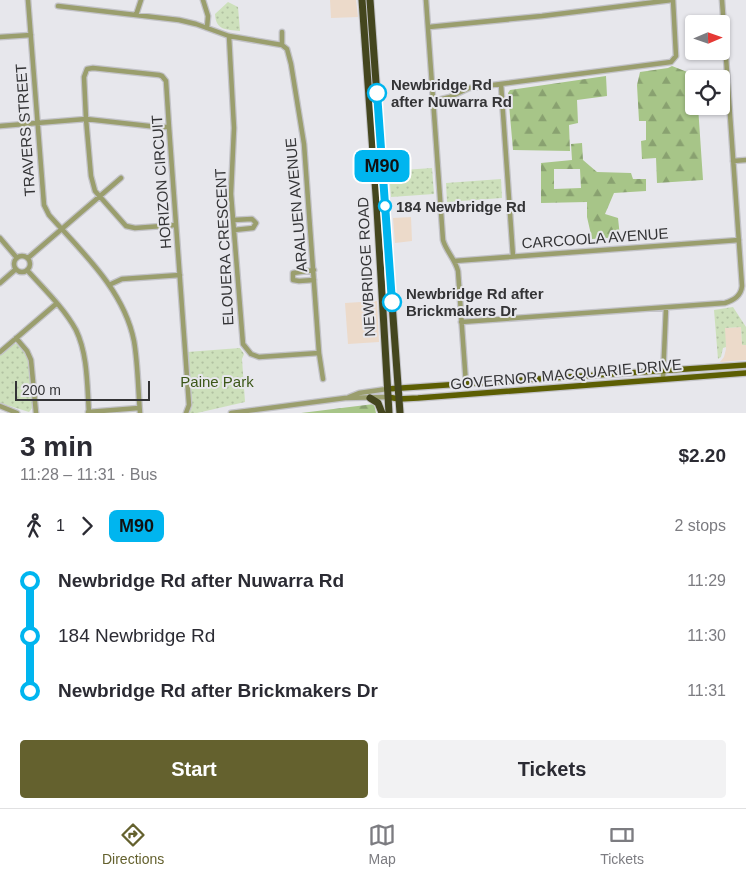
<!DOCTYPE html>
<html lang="en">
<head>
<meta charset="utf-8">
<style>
  :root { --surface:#fff; --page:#f2f2f3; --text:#2b2b33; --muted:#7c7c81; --line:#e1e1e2; --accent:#64612e }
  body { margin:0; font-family:Arial,sans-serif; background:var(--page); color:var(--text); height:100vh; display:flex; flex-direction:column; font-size:19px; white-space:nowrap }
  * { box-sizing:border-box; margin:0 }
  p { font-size:16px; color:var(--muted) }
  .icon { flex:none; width:28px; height:28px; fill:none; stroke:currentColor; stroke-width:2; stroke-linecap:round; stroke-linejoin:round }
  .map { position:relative; height:413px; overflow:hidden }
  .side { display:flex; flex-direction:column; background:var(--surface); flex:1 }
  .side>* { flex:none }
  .badge { padding:0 10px; border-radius:8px; font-size:18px; line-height:32px }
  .needle { width:32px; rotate:88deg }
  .fabs { position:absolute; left:685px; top:15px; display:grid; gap:10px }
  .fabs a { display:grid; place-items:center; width:45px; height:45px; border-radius:5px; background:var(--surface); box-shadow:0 1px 4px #0004; font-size:25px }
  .scale { position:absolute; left:15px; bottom:12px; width:135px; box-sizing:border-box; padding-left:5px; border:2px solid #343436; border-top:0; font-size:14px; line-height:18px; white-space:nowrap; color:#343436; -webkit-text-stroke:4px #e7e7ec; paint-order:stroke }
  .map>.badge { position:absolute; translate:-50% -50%; box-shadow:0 0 0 2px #fff }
  .legs { display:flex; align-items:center; gap:8px; height:55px; padding:0 20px; font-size:16px }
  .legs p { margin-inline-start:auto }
  .headline { display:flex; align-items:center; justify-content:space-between; height:85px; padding:0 20px }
  h1 { font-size:28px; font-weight:700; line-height:38px }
  .cta { display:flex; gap:10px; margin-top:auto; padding:10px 20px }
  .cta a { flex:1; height:58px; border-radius:5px; background:var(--accent); color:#fff; font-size:20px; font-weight:700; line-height:58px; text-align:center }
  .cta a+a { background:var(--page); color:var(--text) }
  ul { padding:0 20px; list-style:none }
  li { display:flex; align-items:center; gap:18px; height:55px; font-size:19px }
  li i { display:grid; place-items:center; width:8px; height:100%; margin:0 6px; background:currentColor }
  li i::after { content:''; width:12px; height:12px; margin:-6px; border:4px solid; border-radius:50%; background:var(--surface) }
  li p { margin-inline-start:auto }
  li:first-child i { background:linear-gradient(#0000 50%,currentColor 0) }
  li:last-child i { background:linear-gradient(currentColor 50%,#0000 0) }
  .menu { display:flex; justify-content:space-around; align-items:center; height:70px; border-top:1px solid var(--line); background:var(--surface); font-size:14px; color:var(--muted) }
  .menu a { display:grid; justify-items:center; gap:2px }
  .menu .selected { color:var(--accent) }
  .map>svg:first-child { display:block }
</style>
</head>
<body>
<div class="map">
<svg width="746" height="413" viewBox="0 0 746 413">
  <defs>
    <pattern id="forest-firs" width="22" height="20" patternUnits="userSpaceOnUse" patternTransform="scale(1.25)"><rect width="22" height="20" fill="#a7c588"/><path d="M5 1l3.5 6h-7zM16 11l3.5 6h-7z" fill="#89a170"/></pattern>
    <pattern id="park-dots" width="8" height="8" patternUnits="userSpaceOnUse" patternTransform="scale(1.25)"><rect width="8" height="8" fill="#cde0bb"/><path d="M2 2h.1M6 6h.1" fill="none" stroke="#b1c1a1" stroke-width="1.8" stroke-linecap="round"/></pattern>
  </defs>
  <rect width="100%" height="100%" fill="#e7e7ec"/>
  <path fill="#ecdaca" d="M330,0h26l2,17 -27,1z
    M411,217l1,24 -17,2 -2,-25z
    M377,301l2,41 -31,2 -3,-41z
    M741,327l1,18h4v15l-26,2 4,-5 2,-8 -2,-21z"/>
  <path fill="url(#forest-firs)" fill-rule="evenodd" d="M672,66l23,9 1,4h-2v27h4l5,74 -46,3 -1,-25 -14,1 -1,-18 5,-1v-19h-7l-2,-36 3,-13 28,-4z
    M606,76l1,20 -30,4 1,23 -9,2 1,26 -57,-1 -5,-57 2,-3z
    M582,143l1,17 14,12 34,1 2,6h13v12l-32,2 -9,21 13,4 2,19 -28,2 -5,-22v-15l-46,1v-40l31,-3 -1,-16zM554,169h26l1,19 -27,1z
    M374,404l2,9h-75z"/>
  <path fill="url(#park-dots)" d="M228,2l10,5 2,24c-14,-2 -24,0 -25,-17z
    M432,168l2,26 -43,3 -2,-26z
    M501,179l1,19 -55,4 -1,-19z
    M733,307l13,20v18h-4l-1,-18 -16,1 1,19 -3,1 -2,9 -3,2 -4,-49z
    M13,344h6c15,18 12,41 14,63l-4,5 -29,-9v-48z
    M240,348l4,6 -2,5 3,43 -48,11h-8l3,-6 -5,-55z"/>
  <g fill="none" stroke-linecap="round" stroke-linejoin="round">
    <defs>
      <path id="minor" d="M28,0l16,205 5,10c33,37 75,75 85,126 4,23 4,48 6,72
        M203,0l5,16 -1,12
        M426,0l17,240c3,11 12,19 15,31l8,113
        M58,6l121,14 17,4 33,12 53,9
        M136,15l5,-15
        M429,27l113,-11 130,-16
        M282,32v13l5,4 4,15 13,80 15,209 4,26
        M229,36l5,92 -3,66 12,150 8,10 8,3 60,-4
        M0,37l31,-2
        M501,84l12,172
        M434,101l16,-4 19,-9 202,-26 5,-6 -3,-56
        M0,126l86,-7 72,8h11
        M733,161l13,-1
        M233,220l19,-1 4,4 -3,5 -19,2
        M176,225l-41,3 -9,-2 -31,-35 -4,-15 -5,-57 -2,-42 3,-8 6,-1 66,7 3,1 4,5 3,46 20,278 -3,8
        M0,238l17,20
        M14 264a8 8 0 1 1 16 0a8 8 0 1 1-16 0Z
        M28,258l93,-80
        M454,261l285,-21
        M27,270c17,19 37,38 49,60 12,25 11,56 13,83
        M314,270l-21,3v7l6,1 15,-1
        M0,283l16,-14
        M109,285l13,-6 58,-4
        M461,322l264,-19c9,-3 16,-7 17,-17l-20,-286
        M16,338l11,13 4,9 5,53
        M0,352l56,-48
        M663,378l3,-70
        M349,397l10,-4 28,-4
        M0,406l17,7
        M88,412l51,-4
        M231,413l114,-15 43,-1"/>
      <path id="major" d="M387,389l359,-24
        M388,397l11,2 19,-1 328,-25"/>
      <path id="highway" d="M362,0l15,209 12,204
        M370,0l30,413
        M370,398l8,5 4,10"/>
    </defs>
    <use href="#minor" stroke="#c3c3c8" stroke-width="7"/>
    <use href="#major" stroke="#c3c3c8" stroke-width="8"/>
    <use href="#highway" stroke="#c3c3c8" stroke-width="9"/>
    <use href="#minor" stroke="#9a9e6d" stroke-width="4.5"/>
    <use href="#major" stroke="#5c5e03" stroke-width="5.5"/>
    <use href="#highway" stroke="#44461e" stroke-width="7"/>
  </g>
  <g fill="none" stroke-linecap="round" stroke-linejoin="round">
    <defs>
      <path id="line-1" d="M377,93l15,209"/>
    </defs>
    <use href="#line-1" stroke="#fff" stroke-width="11"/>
    <use href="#line-1" stroke="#00b5ef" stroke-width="8"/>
  </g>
  <g fill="#fff" stroke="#00b5ef" stroke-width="2.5">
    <circle cx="377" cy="93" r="9"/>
    <circle cx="385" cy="206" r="6"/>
    <circle cx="392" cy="302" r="9"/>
  </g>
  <g text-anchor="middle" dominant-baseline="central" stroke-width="4" stroke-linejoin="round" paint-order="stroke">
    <g font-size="15" font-weight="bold" fill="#343436" stroke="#e7e7ec" text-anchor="start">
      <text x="391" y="84">Newbridge Rd<tspan x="391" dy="17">after Nuwarra Rd</tspan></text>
      <text x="396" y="206">184 Newbridge Rd</text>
      <text x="406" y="293">Newbridge Rd after<tspan x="406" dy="17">Brickmakers Dr</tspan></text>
    </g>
    <g font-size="15" fill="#343436" stroke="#e7e7ec">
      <text transform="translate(25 130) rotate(-94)">TRAVERS STREET</text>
      <text transform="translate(161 182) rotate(-94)">HORIZON CIRCUIT</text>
      <text transform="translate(296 205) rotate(-95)">ARALUEN AVENUE</text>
      <text transform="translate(595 238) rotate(-4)">CARCOOLA AVENUE</text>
      <text transform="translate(224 247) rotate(-93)">ELOUERA CRESCENT</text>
      <text transform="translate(366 267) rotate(-93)">NEWBRIDGE ROAD</text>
      <text transform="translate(566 374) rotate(-5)">GOVERNOR MACQUARIE DRIVE</text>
    </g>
    <g font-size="15" fill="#3c5718" stroke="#e7e7ec">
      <text x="217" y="381">Paine Park</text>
    </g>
  </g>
</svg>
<div class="fabs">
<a><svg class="needle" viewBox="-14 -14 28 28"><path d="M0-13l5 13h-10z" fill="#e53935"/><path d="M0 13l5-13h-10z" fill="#7c7c81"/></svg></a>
<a><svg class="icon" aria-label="locate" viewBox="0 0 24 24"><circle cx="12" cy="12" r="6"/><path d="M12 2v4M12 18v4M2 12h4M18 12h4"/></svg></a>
</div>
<div class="scale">200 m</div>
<b class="badge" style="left:382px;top:166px;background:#00b5ef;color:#111">M90</b>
</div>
<section class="side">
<div class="headline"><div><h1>3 min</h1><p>11:28 – 11:31 · Bus</p></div><b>$2.20</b></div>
<div class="legs"><svg class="icon" aria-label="walk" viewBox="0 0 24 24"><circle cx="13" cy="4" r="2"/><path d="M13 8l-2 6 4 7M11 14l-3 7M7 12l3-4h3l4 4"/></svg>1<svg class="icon" aria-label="forward" viewBox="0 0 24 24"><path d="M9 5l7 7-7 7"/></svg><b class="badge" style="background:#00b5ef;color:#111">M90</b><p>2 stops</p></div>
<ul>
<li><i style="color:#00b5ef"></i><b>Newbridge Rd after Nuwarra Rd</b><p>11:29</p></li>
<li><i style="color:#00b5ef"></i><span>184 Newbridge Rd</span><p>11:30</p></li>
<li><i style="color:#00b5ef"></i><b>Newbridge Rd after Brickmakers Dr</b><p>11:31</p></li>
</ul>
<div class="cta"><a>Start</a><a>Tickets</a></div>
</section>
<nav class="menu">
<a class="selected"><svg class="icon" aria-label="directions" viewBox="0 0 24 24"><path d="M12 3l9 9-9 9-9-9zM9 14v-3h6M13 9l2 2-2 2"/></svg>Directions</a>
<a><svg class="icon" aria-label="map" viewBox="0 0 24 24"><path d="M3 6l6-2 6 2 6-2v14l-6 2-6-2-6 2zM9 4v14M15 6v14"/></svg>Map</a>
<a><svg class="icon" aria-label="tickets" viewBox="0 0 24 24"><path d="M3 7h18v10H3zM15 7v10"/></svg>Tickets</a>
</nav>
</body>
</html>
